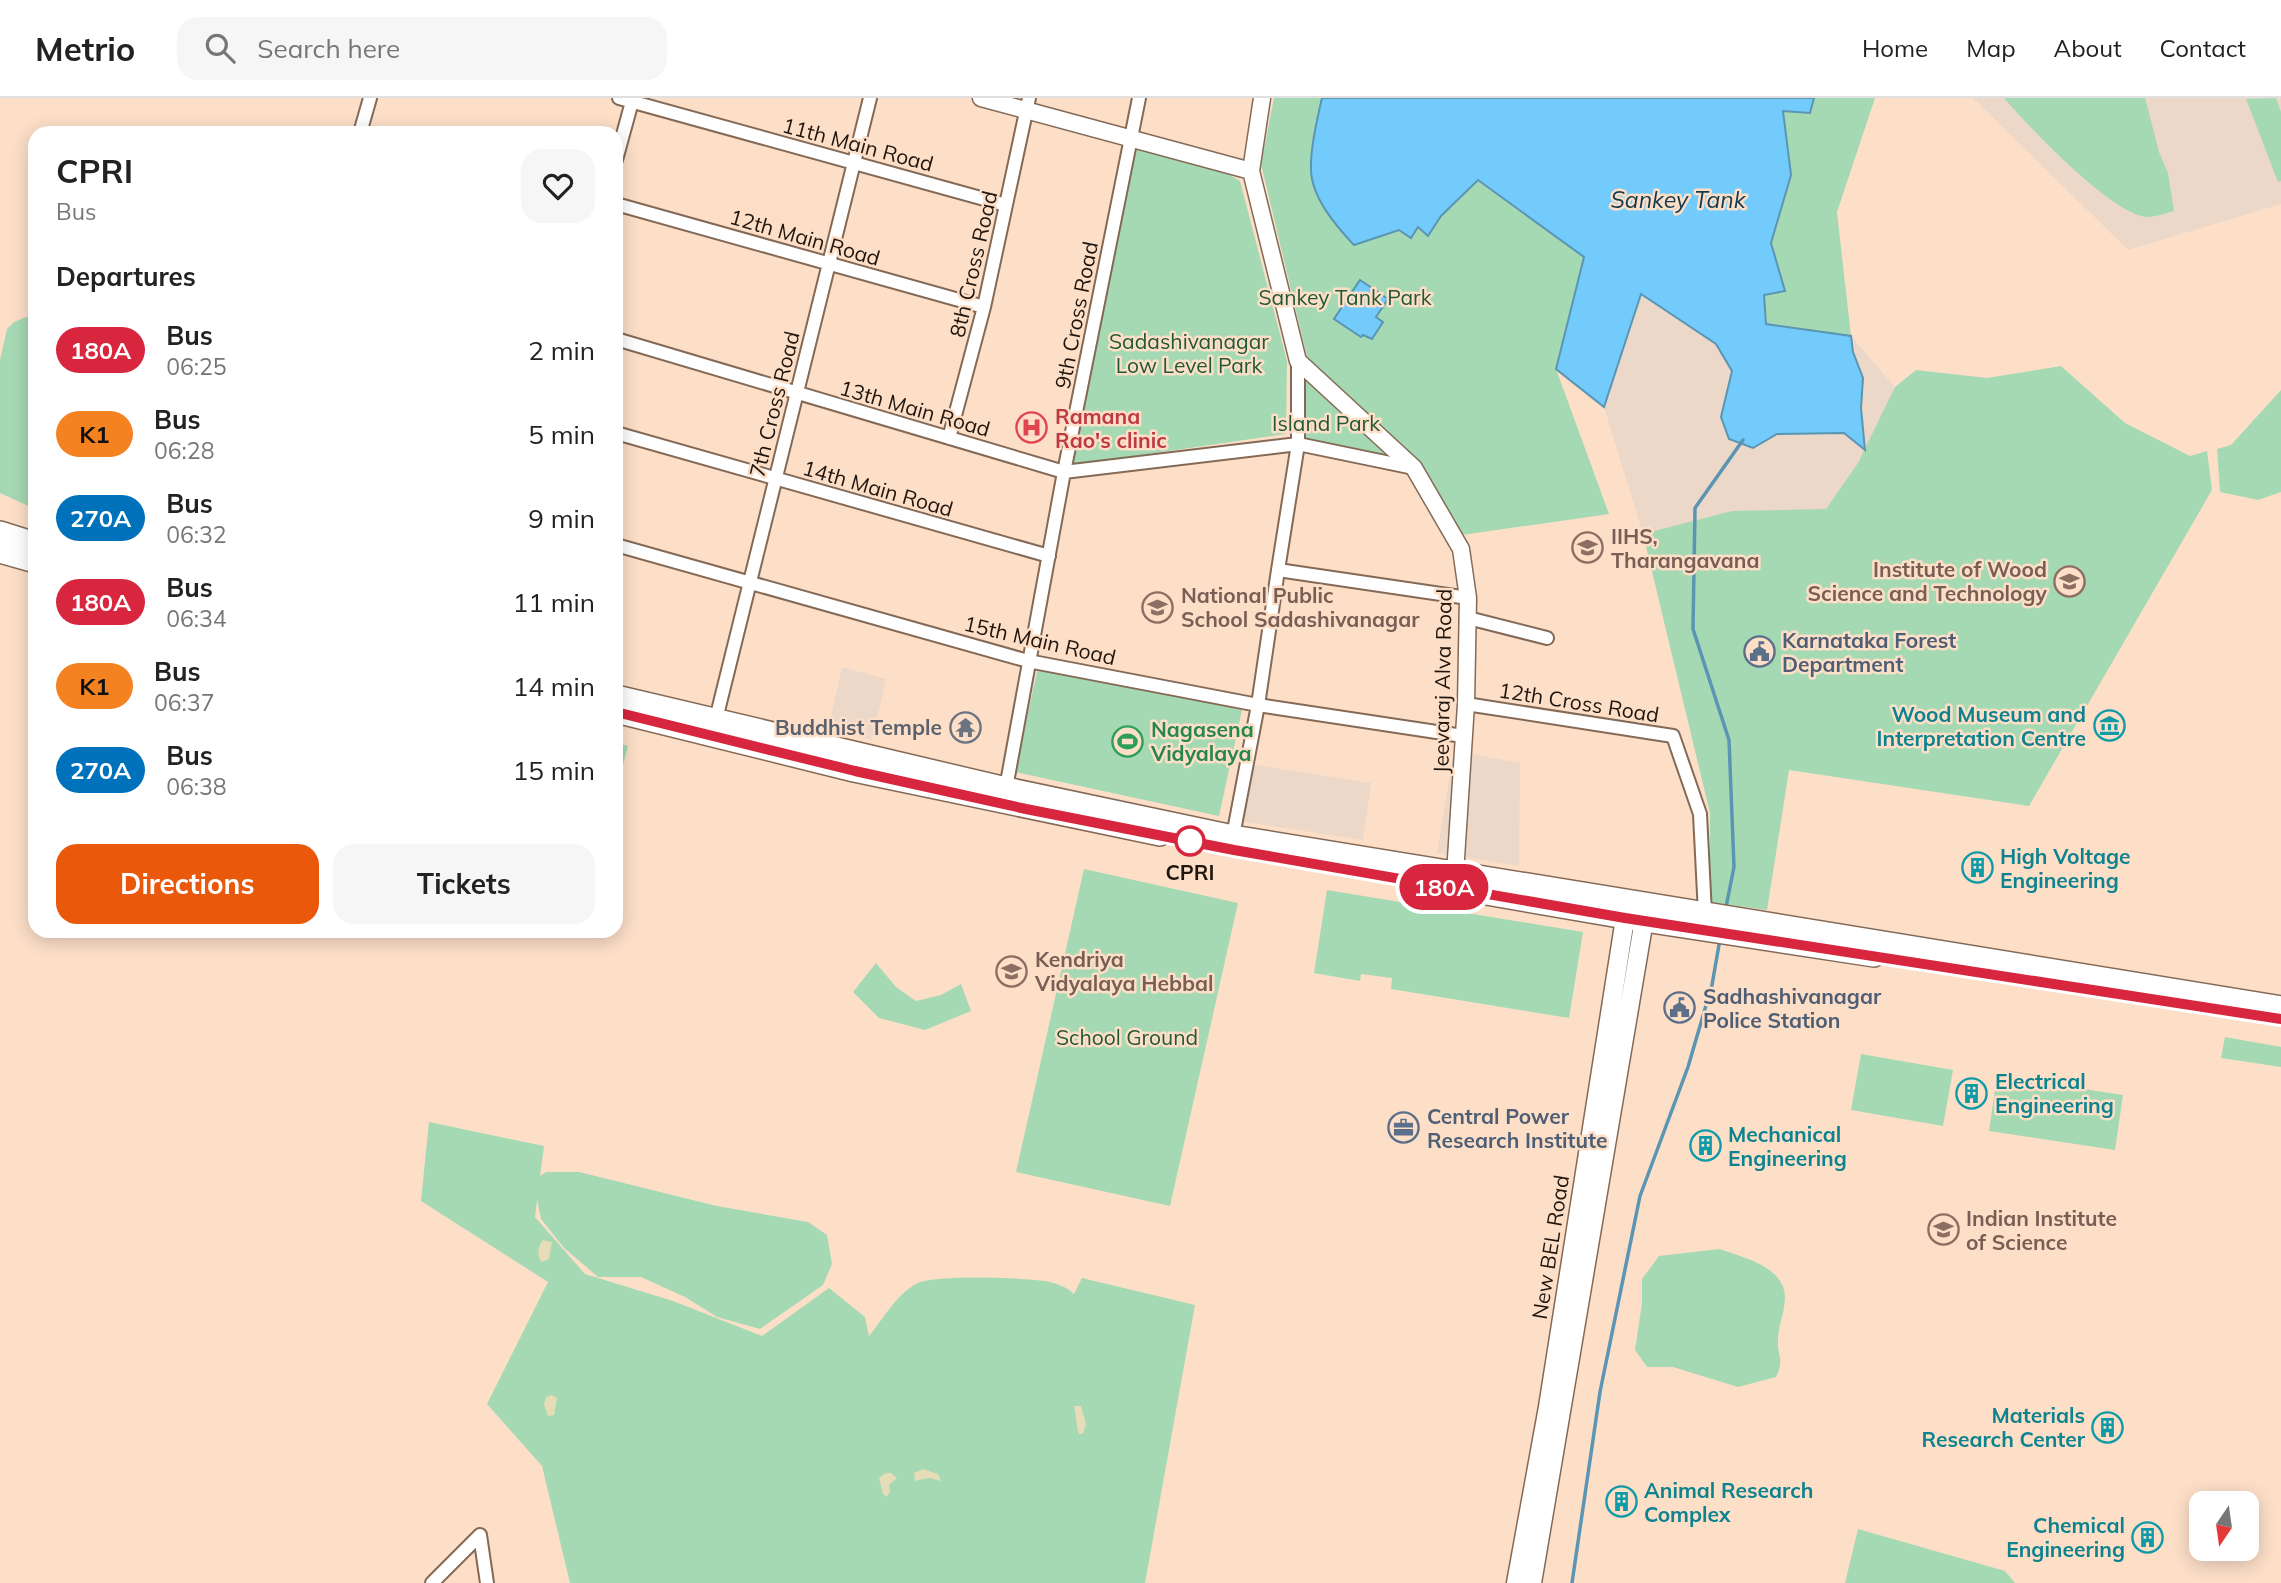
<!DOCTYPE html>
<html lang="en">
<head>
<meta charset="utf-8">
<style>
  :root { --surface:#fff; --page:#f6f6f6; --text:#222; --muted:#767676; --line:#e0e0e0; --accent:#ea580c }
  body { margin:0; font-family:Mulish,sans-serif; background:var(--page); color:var(--text); height:100vh; display:flex; flex-direction:column; font-size:26px; white-space:nowrap }
  * { box-sizing:border-box; margin:0 }
  p { font-size:23px; color:var(--muted) }
  .icon { flex:none; width:38px; height:38px; fill:none; stroke:currentColor; stroke-width:2; stroke-linecap:round; stroke-linejoin:round }
  .map { position:relative; flex:1; overflow:hidden }
  .panel { position:absolute; left:28px; top:28px; width:595px; height:812px; display:flex; flex-direction:column; background:var(--surface); border-radius:21px; box-shadow:0 4px 18px #0003 }
  .panel>* { flex:none }
  .badge { padding:0 14px; border-radius:23px; font-size:24px; line-height:46px }
  .needle { width:46px; rotate:193deg }
  .controls { position:absolute; left:2189px; top:1393px; display:grid; gap:14px }
  .controls a { display:grid; place-items:center; width:70px; height:70px; border-radius:14px; background:var(--surface); box-shadow:0 4px 18px #0003; font-size:35px }
  .map>.badge { position:absolute; translate:-50% -50%; box-shadow:0 0 0 4px #fff }
  h2 { padding:0 28px; font-size:26px; line-height:63px }
  .round { display:grid; place-items:center; flex:none; width:74px; height:74px; border-radius:21px; background:var(--page) }
  .head { display:flex; align-items:center; justify-content:space-between; height:119px; padding:0 28px }
  h1 { font-size:33px; font-weight:700; line-height:52px }
  .action { display:flex; gap:14px; margin-top:auto; padding:14px 28px }
  .action a { flex:1; height:80px; border-radius:21px; background:var(--accent); color:#fff; font-size:28px; font-weight:700; line-height:80px; text-align:center }
  .action a+a { background:var(--page); color:var(--text) }
  ul { padding:0; list-style:none }
  li { display:flex; align-items:center; gap:21px; height:84px; padding:0 28px }
  li div { flex:1 }
  li b { display:block; font-size:26px }
  li em { font-style:normal }
  li .badge { min-width:77px; font-weight:700; text-align:center }
  header { display:flex; align-items:center; gap:42px; box-sizing:border-box; height:98px; padding:0 35px; background:var(--surface); border-bottom:2px solid var(--line) }
  header strong { font-size:33px }
  nav { display:flex; gap:38px; margin-inline-start:auto; font-size:24px }
  .search { width:490px; height:63px; background:var(--page); display:flex; align-items:center; gap:18px; box-sizing:border-box; padding:0 24px; border-radius:21px; color:var(--muted); font-size:26px }
  .map>svg:first-child { display:block }
</style>
</head>
<body>
<header>
<strong>Metrio</strong>
<div class="search"><svg class="icon" aria-label="search" viewBox="0 0 24 24"><circle cx="10" cy="10" r="6"/><path d="M15 15l6 6"/></svg>Search here</div>
<nav><a>Home</a><a>Map</a><a>About</a><a>Contact</a></nav>
</header>
<div class="map">
<svg width="2281" height="1485" viewBox="0 0 2281 1485">
  <rect width="100%" height="100%" fill="#fddfc8"/>
  <path fill="#ebd8c8" d="M1973,0h308v106l-153,46z
    M1640,196l76,50 16,26 34,-46 85,12 44,51 -71,388 -35,-5 -22,140 -57,-8v-89l-67,-279 -39,-127z
    M842,569l44,12 -14,61 -44,-11z
    M1454,653l66,12 -1,103 -82,-13z
    M1249,666l122,19 -8,57 -124,-19z"/>
  <path fill="#a5d9b3" d="M1274,0h48c-5,21 -11,50 -11,71 0,28 25,57 43,76l45,-15 19,-3 10,9 13,-20 37,-37 106,78 -28,112 53,145 -147,21 -43,-74 -112,-104 -46,-193z
    M1814,0h61l-38,114 14,124 -85,-12 -3,-29 22,-4 -14,-48 20,-68 -9,-65 28,3z
    M2004,0h141l14,54 9,21 6,38c-8,2 -18,6 -27,6 -35,-2 -119,-91 -143,-119z
    M2276,0l5,14v69l-3,1 -32,-83z
    M1135,50l93,26 12,7 47,180 -1,73 -213,31z
    M29,218h6v193l-35,-16v-133l7,-31 7,-7z
    M1298,263l116,107 -116,-24z
    M2061,268l64,57 65,33 17,-5 5,39 -183,316 -240,-36 -22,140 -57,-8v-89l-67,-279 89,-23 94,-2 32,-46 37,-76 21,-17 71,8z
    M2281,292v102l-23,8 -38,-8 -3,-43 14,-4z
    M1038,569l204,43 -23,106 -204,-44z
    M616,645l12,3 -12,45z
    M1084,771l154,34 -68,303 -154,-34z
    M1327,792l256,42 -14,86 -178,-29 1,-11 -31,-4 -1,7 -46,-8z
    M876,865l20,24 20,14 25,-6 20,-11 10,27 -46,19 -46,-12 -26,-26z
    M2225,939l56,10v20l-60,-9z
    M1861,956l92,16 -10,56 -92,-16z
    M1997,978l126,19 -8,55 -126,-19z
    M429,1024l115,24 -4,30 6,-4h33l138,34 91,16 19,13 5,29 -9,21 -63,44 -43,-12 -32,-20 -44,-20h-43l-34,-29 -23,-29 -4,-19 -2,17 50,57 88,27 89,35 67,-48 36,29 4,19c14,-17 28,-42 47,-52 18,-10 107,-6 129,-3 11,2 22,6 29,13l8,-16 113,27 -50,278h-575l-28,-117 -55,-62 61,-122 -127,-81z
    M1719,1151c23,8 65,17 66,48 0,15 -7,29 -7,43 -1,18 7,17 -2,37l-38,10 -65,-20h-26l-12,-17 7,-47v-24l17,-23z
    M1858,1431l147,42 10,12h-170z"/>
  <path fill="#e6dcb7" d="M543,1142l9,2 -3,17 -7,3c-6,-5 -4,-17 1,-22z
    M552,1297l5,3 -3,17 -6,1 -4,-11 2,-8z
    M1074,1308h7l5,18 -3,10h-4l-1,-3z
    M923,1371l15,5 3,7 -12,-3 -14,3 -1,-8z
    M886,1375h5l6,5 -8,7 1,6 -3,6 -4,-3 -4,-16z"/>
  <path fill="#72cbfa" stroke="#5a95b3" stroke-width="2" d="M1322,0h492l-4,15 -27,-2 8,64 -20,68 14,48 -21,4 2,29 85,12 2,16 10,26 -2,30 4,42 -21,-17 -67,1 -24,14 -24,-9 -8,-22 11,-46 -16,-27 -75,-50 -37,113 -48,-38 28,-112 -106,-77 -37,36 -13,20 -10,-9 -7,11 -12,-8 -45,15c-18,-19 -43,-48 -43,-76 -1,-20 6,-50 11,-71z
    M1360,182l28,19 -12,18 7,5 -11,17 -9,-4 -2,2 -27,-18z"/>
  <g fill="none" stroke-linecap="round" stroke-linejoin="round">
    <path stroke="#5a95b3" stroke-width="3.5" d="M1726,809l8,-40 -5,-127 -36,-111 2,-121 48,-68
      M1572,1485l28,-191 40,-196 48,-129 24,-82 8,-46"/>
    <defs>
      <path id="minor" d="M619,0l387,107
        M360,35l10,-35
        M616,62l17,-62
        M616,106l368,103
        M616,241l448,133 234,-28 116,24
        M1298,263v83l-20,126 190,28
        M616,335l433,123
        M949,340l35,-131 45,-209
        M616,447l412,116 230,44 205,31
        M1468,520l79,20
        M1466,606l207,32 27,78 5,100
        M716,621l154,-621
        M1006,690l58,-316 75,-374
        M1233,738l25,-131 20,-135
        M480,1437l7,48
        M432,1485l48,-48"/>
      <path id="tertiary" d="M981,0l270,73
        M1262,0l-11,73 47,190 116,107 47,81 7,49 -2,106 -11,170"/>
      <path id="secondary" d="M1516,1485l32,-176 79,-501
        M1532,1485l114,-675"/>
      <path id="trunk" d="M0,434l35,11
        M0,454l35,10
        M616,598l390,92 227,48 1048,171
        M616,614l238,59 306,64
        M1440,788l185,32 249,38"/>
    </defs>
    <use href="#minor" stroke="#846a56" stroke-width="16"/>
    <use href="#tertiary" stroke="#846a56" stroke-width="19"/>
    <use href="#secondary" stroke="#846a56" stroke-width="21"/>
    <use href="#trunk" stroke="#846a56" stroke-width="24"/>
    <use href="#minor" stroke="#fff" stroke-width="12"/>
    <use href="#tertiary" stroke="#fff" stroke-width="16"/>
    <use href="#secondary" stroke="#fff" stroke-width="18"/>
    <use href="#trunk" stroke="#fff" stroke-width="21"/>
  </g>
  <g fill="none" stroke-linecap="round" stroke-linejoin="round">
    <defs>
      <path id="line" d="M616,614l239,59 171,38 208,41 391,68 656,101"/>
    </defs>
    <use href="#line" stroke="#fff" stroke-width="16"/>
    <use href="#line" stroke="#d7263d" stroke-width="10"/>
  </g>
  <defs>
    <symbol id="hospital-ring" viewBox="-11 -11 22 22"><circle r="9.5" fill="#fddfc8" stroke="#e0444e" stroke-width="1.5"/><path d="M-5-5h3v3.5h4V-5h3V5h-3V1.5h-4V5h-3Z" fill="#e0444e"/></symbol>
    <symbol id="university-ring" viewBox="-11 -11 22 22"><circle r="9.5" fill="#fddfc8" stroke="#8d6e63" stroke-width="1.5"/><path d="M0-5L7-2L0 1L-7-2ZM-4 1L0 2.5L4 1V4Q0 6-4 4Z" fill="#8d6e63"/></symbol>
    <symbol id="school-ring" viewBox="-11 -11 22 22"><circle r="9.5" fill="#fddfc8" stroke="#8d6e63" stroke-width="1.5"/><path d="M0-5L7-2L0 1L-7-2ZM-4 1L0 2.5L4 1V4Q0 6-4 4Z" fill="#8d6e63"/></symbol>
    <symbol id="civic-ring" viewBox="-11 -11 22 22"><circle r="9.5" fill="#fddfc8" stroke="#5c6f8a" stroke-width="1.5"/><path d="M-.6-6.5H3V-4.5H.6V-3L4-1V1h2V6H-6V1h2V-1L-.6-3ZM-1.2 2.5V6h2.4V2.5Z" fill="#5c6f8a"/></symbol>
    <symbol id="museum-ring" viewBox="-11 -11 22 22"><circle r="9.5" fill="#fddfc8" stroke="#0f9aa8" stroke-width="1.5"/><path d="M0-6L6-3V-2H-6V-3ZM-5-1h2V3h-2ZM-1-1h2V3h-2ZM3-1h2V3H3ZM-6 4H6V6H-6Z" fill="#0f9aa8"/></symbol>
    <symbol id="temple-ring" viewBox="-11 -11 22 22"><circle r="9.5" fill="#fddfc8" stroke="#6b7280" stroke-width="1.5"/><path d="M0-6L5-2H3V0L6.5 2.5H4V6H1.5V3h-3V6H-4V2.5H-6.5L-3 0V-2H-5Z" fill="#6b7280"/></symbol>
    <symbol id="stadium-ring" viewBox="-11 -11 22 22"><circle r="9.5" fill="#fddfc8" stroke="#2e9e5b" stroke-width="1.5"/><path d="M0-5a6.5 5 0 1 0 0 10a6.5 5 0 1 0 0-10ZM-3.5-1.8h7v3.6h-7Z" fill="#2e9e5b"/></symbol>
    <symbol id="building-ring" viewBox="-11 -11 22 22"><circle r="9.5" fill="#fddfc8" stroke="#0f9aa8" stroke-width="1.5"/><path d="M-4-6H4V6H1V3H-1V6H-4ZM-2.5-4.3h1.7v1.8h-1.7ZM.8-4.3h1.7v1.8H.8ZM-2.5-1h1.7V.8h-1.7ZM.8-1h1.7V.8H.8Z" fill="#0f9aa8"/></symbol>
    <symbol id="office-ring" viewBox="-11 -11 22 22"><circle r="9.5" fill="#fddfc8" stroke="#5c6f8a" stroke-width="1.5"/><path d="M-6-3h4V-5.5h4V-3h4V5H-6ZM-1-4.5V-3h2v-1.5ZM-6 0V1H6V0Z" fill="#5c6f8a"/></symbol>
  </defs>
  <g fill-rule="evenodd">
    <use href="#hospital-ring" x="1014" y="312" width="35" height="35"/>
    <use href="#university-ring" x="1570" y="432" width="35" height="35"/>
    <use href="#university-ring" x="2052" y="466" width="35" height="35"/>
    <use href="#school-ring" x="1140" y="492" width="35" height="35"/>
    <use href="#civic-ring" x="1742" y="536" width="35" height="35"/>
    <use href="#museum-ring" x="2092" y="610" width="35" height="35"/>
    <use href="#temple-ring" x="948" y="612" width="35" height="35"/>
    <use href="#stadium-ring" x="1110" y="626" width="35" height="35"/>
    <use href="#building-ring" x="1960" y="752" width="35" height="35"/>
    <use href="#school-ring" x="994" y="856" width="35" height="35"/>
    <use href="#civic-ring" x="1662" y="892" width="35" height="35"/>
    <use href="#building-ring" x="1954" y="978" width="35" height="35"/>
    <use href="#office-ring" x="1386" y="1012" width="35" height="35"/>
    <use href="#building-ring" x="1688" y="1030" width="35" height="35"/>
    <use href="#university-ring" x="1926" y="1114" width="35" height="35"/>
    <use href="#building-ring" x="2090" y="1312" width="35" height="35"/>
    <use href="#building-ring" x="1604" y="1386" width="35" height="35"/>
    <use href="#building-ring" x="2130" y="1422" width="35" height="35"/>
  </g>
  <circle fill="#fff" stroke="#d7263d" stroke-width="3.5" cx="1190" cy="743" r="14"/>
  <g text-anchor="middle" dominant-baseline="central" stroke-width="5" stroke-linejoin="round" paint-order="stroke">
    <g font-size="21" fill="#21160e" stroke="#fddfc8">
      <text transform="translate(858 46) rotate(15)">11th Main Road</text>
      <text transform="translate(805 139) rotate(16)">12th Main Road</text>
      <text transform="translate(973 166) rotate(-77)">8th Cross Road</text>
      <text transform="translate(1076 217) rotate(-79)">9th Cross Road</text>
      <text transform="translate(774 306) rotate(-76)">7th Cross Road</text>
      <text transform="translate(915 310) rotate(16)">13th Main Road</text>
      <text transform="translate(878 390) rotate(16)">14th Main Road</text>
      <text transform="translate(1040 542) rotate(13)">15th Main Road</text>
      <text transform="translate(1442 583) rotate(-89)">Jeevaraj Alva Road</text>
      <text transform="translate(1579 604) rotate(9)">12th Cross Road</text>
      <text transform="translate(1550 1149) rotate(-81)">New BEL Road</text>
    </g>
    <g font-size="21" fill="#215835" stroke="#fddfc8">
      <text x="1345" y="199">Sankey Tank Park</text>
      <text x="1189" y="243">Sadashivanagar<tspan x="1189" dy="24">Low Level Park</tspan></text>
      <text x="1326" y="325">Island Park</text>
      <text x="1127" y="939">School Ground</text>
    </g>
    <g font-size="21" font-weight="bold" fill="#be3a42" stroke="#fddfc8" text-anchor="start">
      <text x="1055" y="318">Ramana<tspan x="1055" dy="24">Rao's clinic</tspan></text>
    </g>
    <g font-size="21" font-weight="bold" fill="#785e54" stroke="#fddfc8" text-anchor="start">
      <text x="1611" y="438">IIHS,<tspan x="1611" dy="24">Tharangavana</tspan></text>
      <text x="2047" y="471" text-anchor="end">Institute of Wood<tspan x="2047" dy="24">Science and Technology</tspan></text>
      <text x="1181" y="497">National Public<tspan x="1181" dy="24">School Sadashivanagar</tspan></text>
      <text x="1035" y="861">Kendriya<tspan x="1035" dy="24">Vidyalaya Hebbal</tspan></text>
      <text x="1966" y="1120">Indian Institute<tspan x="1966" dy="24">of Science</tspan></text>
    </g>
    <g font-size="21" font-weight="bold" fill="#4e5e75" stroke="#fddfc8" text-anchor="start">
      <text x="1782" y="542">Karnataka Forest<tspan x="1782" dy="24">Department</tspan></text>
      <text x="1703" y="898">Sadhashivanagar<tspan x="1703" dy="24">Police Station</tspan></text>
      <text x="1427" y="1018">Central Power<tspan x="1427" dy="24">Research Institute</tspan></text>
    </g>
    <g font-size="21" font-weight="bold" fill="#0d838f" stroke="#fddfc8" text-anchor="start">
      <text x="2086" y="616" text-anchor="end">Wood Museum and<tspan x="2086" dy="24">Interpretation Centre</tspan></text>
      <text x="2000" y="758">High Voltage<tspan x="2000" dy="24">Engineering</tspan></text>
      <text x="1995" y="983">Electrical<tspan x="1995" dy="24">Engineering</tspan></text>
      <text x="1728" y="1036">Mechanical<tspan x="1728" dy="24">Engineering</tspan></text>
      <text x="2085" y="1317" text-anchor="end">Materials<tspan x="2085" dy="24">Research Center</tspan></text>
      <text x="1644" y="1392">Animal Research<tspan x="1644" dy="24">Complex</tspan></text>
      <text x="2125" y="1427" text-anchor="end">Chemical<tspan x="2125" dy="24">Engineering</tspan></text>
    </g>
    <g font-size="21" font-weight="bold" fill="#5b616d" stroke="#fddfc8" text-anchor="end">
      <text x="942" y="629">Buddhist Temple</text>
    </g>
    <g font-size="21" font-weight="bold" fill="#27864d" stroke="#fddfc8" text-anchor="start">
      <text x="1151" y="631">Nagasena<tspan x="1151" dy="24">Vidyalaya</tspan></text>
    </g>
    <g font-size="21" font-weight="bold" fill="#21160e" stroke="#fddfc8">
      <text x="1190" y="774">CPRI</text>
    </g>
    <g font-size="23" font-style="italic" fill="#133a4e" stroke="#fddfc8">
      <text x="1678" y="101">Sankey Tank</text>
    </g>
  </g>
</svg>
<div class="controls">
<a><svg class="needle" viewBox="-14 -14 28 28"><path d="M0-13l5 13h-10z" fill="#e53935"/><path d="M0 13l5-13h-10z" fill="#767676"/></svg></a>
</div>
<b class="badge" style="left:1444px;top:789px;background:#d7263d;color:#fff">180A</b>
<section class="panel">
<div class="head"><div><h1>CPRI</h1><p>Bus</p></div><a class="round"><svg class="icon" aria-label="heart" viewBox="0 0 24 24"><path d="M12 20l-8-8c-3-5 5-10 8-4 3-6 11-1 8 4z"/></svg></a></div>
<h2>Departures</h2>
<ul>
<li><span class="badge" style="background:#d7263d;color:#fff">180A</span><div><b>Bus</b><p>06:25</p></div><em>2 min</em></li>
<li><span class="badge" style="background:#f58220;color:#111">K1</span><div><b>Bus</b><p>06:28</p></div><em>5 min</em></li>
<li><span class="badge" style="background:#0072bc;color:#fff">270A</span><div><b>Bus</b><p>06:32</p></div><em>9 min</em></li>
<li><span class="badge" style="background:#d7263d;color:#fff">180A</span><div><b>Bus</b><p>06:34</p></div><em>11 min</em></li>
<li><span class="badge" style="background:#f58220;color:#111">K1</span><div><b>Bus</b><p>06:37</p></div><em>14 min</em></li>
<li><span class="badge" style="background:#0072bc;color:#fff">270A</span><div><b>Bus</b><p>06:38</p></div><em>15 min</em></li>
</ul>
<div class="action"><a>Directions</a><a>Tickets</a></div>
</section>
</div>
</body>
</html>
